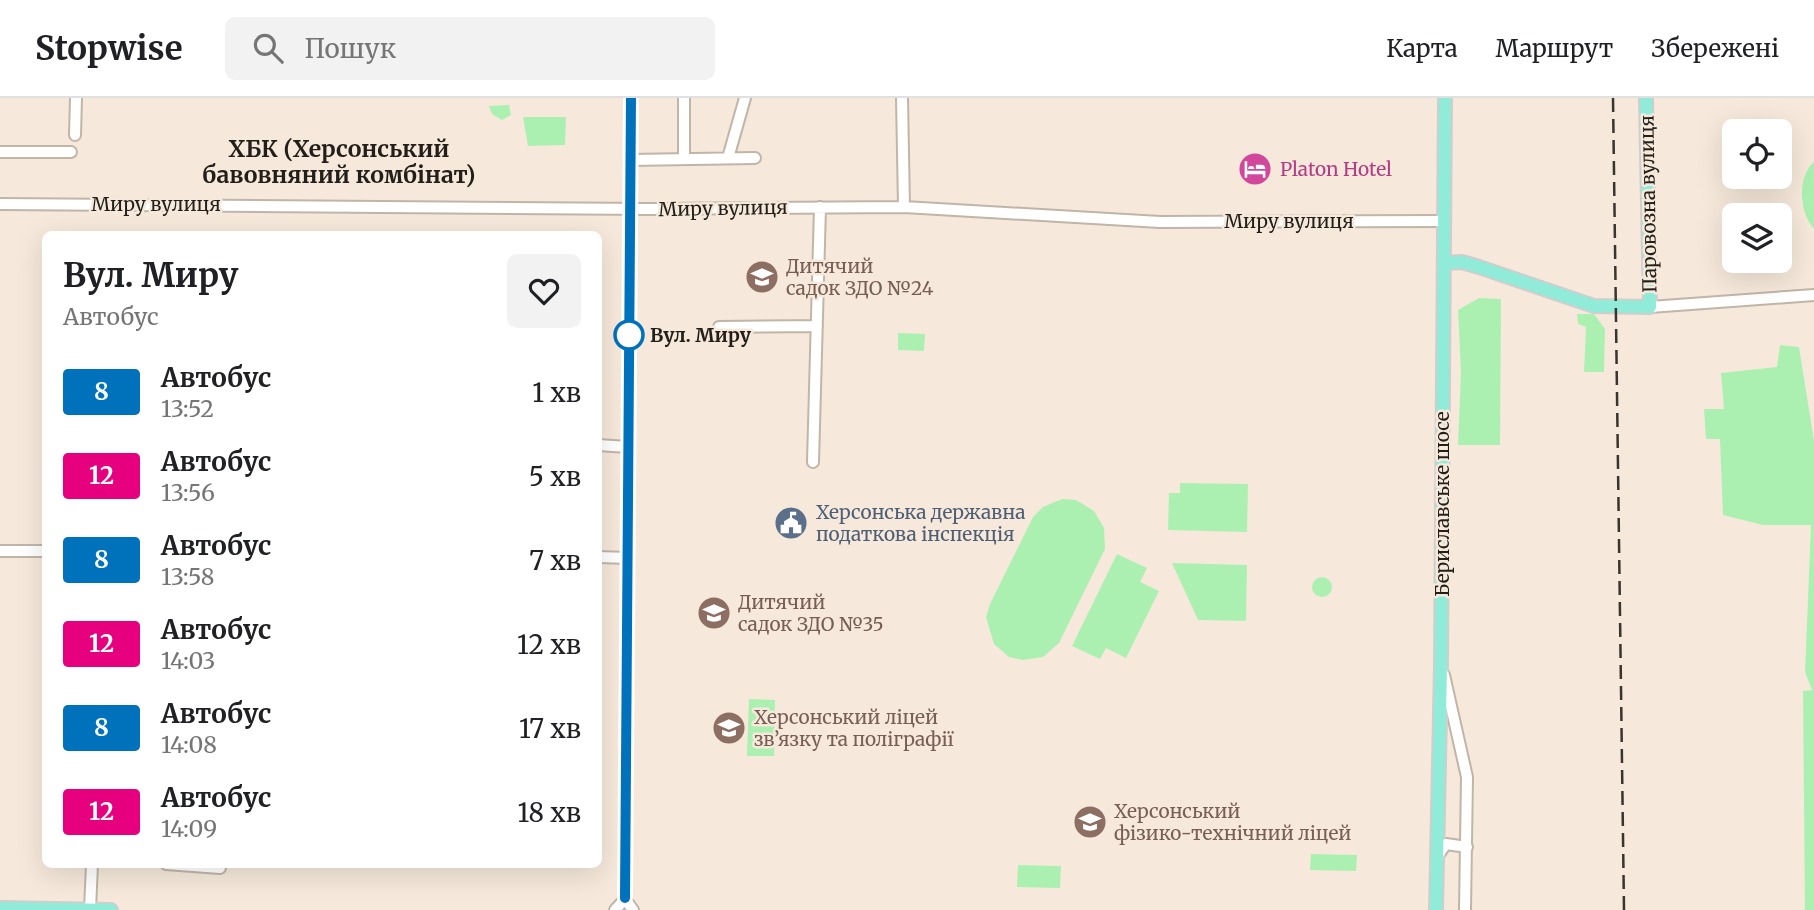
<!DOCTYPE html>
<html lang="uk">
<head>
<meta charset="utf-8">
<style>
  :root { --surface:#fff; --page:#f2f2f2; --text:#202124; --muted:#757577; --line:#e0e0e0 }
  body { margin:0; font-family:Merriweather,serif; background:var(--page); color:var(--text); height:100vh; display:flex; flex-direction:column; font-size:26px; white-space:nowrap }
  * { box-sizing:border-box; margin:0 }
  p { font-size:23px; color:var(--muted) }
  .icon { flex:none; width:38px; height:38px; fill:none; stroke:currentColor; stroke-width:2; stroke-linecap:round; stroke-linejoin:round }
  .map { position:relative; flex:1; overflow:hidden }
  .sheet { position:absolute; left:42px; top:133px; width:560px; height:637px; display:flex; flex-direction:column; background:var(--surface); border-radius:10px; box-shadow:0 7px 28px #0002 }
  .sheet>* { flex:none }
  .badge { padding:0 14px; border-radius:5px; font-size:24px; line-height:46px }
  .tools { position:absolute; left:1722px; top:21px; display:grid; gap:14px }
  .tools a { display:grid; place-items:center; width:70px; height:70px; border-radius:10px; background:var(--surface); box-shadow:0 7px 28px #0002; font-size:35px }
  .map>.badge { position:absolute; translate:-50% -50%; box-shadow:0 0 0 4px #fff }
  .round { display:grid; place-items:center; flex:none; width:74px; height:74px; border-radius:10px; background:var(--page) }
  .headline { display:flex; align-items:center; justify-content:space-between; height:119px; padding:0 21px }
  h1 { font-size:33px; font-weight:700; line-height:52px }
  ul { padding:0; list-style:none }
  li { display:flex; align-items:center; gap:21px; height:84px; padding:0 21px }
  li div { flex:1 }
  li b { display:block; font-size:26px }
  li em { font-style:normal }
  li .badge { min-width:77px; font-weight:700; text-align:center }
  header { display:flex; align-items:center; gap:42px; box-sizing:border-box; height:98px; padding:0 35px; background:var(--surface); border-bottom:2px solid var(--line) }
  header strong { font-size:33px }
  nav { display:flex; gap:38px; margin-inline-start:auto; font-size:24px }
  .search { width:490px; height:63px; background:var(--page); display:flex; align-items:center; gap:18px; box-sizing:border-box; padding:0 24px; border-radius:10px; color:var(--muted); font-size:26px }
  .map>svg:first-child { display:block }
</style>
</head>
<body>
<header>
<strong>Stopwise</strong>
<div class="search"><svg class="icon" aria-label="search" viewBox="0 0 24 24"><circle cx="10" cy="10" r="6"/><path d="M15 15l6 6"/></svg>Пошук</div>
<nav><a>Карта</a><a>Маршрут</a><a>Збережені</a></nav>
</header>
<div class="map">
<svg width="1814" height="812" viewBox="0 0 1814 812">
  <rect width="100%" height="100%" fill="#f6e9db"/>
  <path fill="#acf0b1" d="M509,7l2,10 -9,5 -10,-6 -3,-8z
    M523,19h43l-1,28 -37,1z
    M1814,64v67c-15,-16 -17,-53 0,-67z
    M1479,200l22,1 -1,146h-42l3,-72 -3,-63z
    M1577,216h17l11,15 -1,43h-20l2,-45 -8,-3z
    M898,235l27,1 -1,17 -26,-1z
    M1780,247l19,2 15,94v469h-9l-2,-219 9,-1 -7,-18 6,-147h-48l-40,-10 -3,-76h-14l-2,-30h20l-3,-36 56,-6z
    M1180,385l68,1 -1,48 -79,-2 1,-37h11z
    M1062,401l14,1 18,11 10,17 1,21 -46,94 -16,14 -20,3 -14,-3 -15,-13 -8,-27 4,-13 43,-87 10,-10z
    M1117,456l30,14 -7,14 19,9 -33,67 -20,-10 -6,11 -28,-13z
    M1172,465l75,2 -1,56 -48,-1z
    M1312 489a10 10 0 1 1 20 0a10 10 0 1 1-20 0Z
    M749,601l26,1 -1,56h-27z
    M1311,756l46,1 -1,16 -46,-1z
    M1018,767l43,1 -1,22 -43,-1z"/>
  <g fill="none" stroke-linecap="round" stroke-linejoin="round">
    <defs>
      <path id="minor" d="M684,0v61
        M902,0l2,109
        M75,37l1,-37
        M0,54h71
        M728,60l17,-60
        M630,62l125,-2
        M0,106l649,5 255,-2 256,15 285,-1
        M1650,209l164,-12
        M719,229l98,-1
        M598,347l30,2
        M813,364l7,-255
        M0,453h46
        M598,459l30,1
        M1444,577l23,102 -2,133
        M1437,759l9,-13 21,3
        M166,766l54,4
        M625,801l6,-801
        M625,801l8,11
        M90,812l2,-46
        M615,812l10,-11"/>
      <path id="major" d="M1445,165l17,-1 17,5 115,39 56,1 -4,-209
        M0,810l111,2
        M1436,812l5,-245 4,-567"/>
    </defs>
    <use href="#minor" stroke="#c1b5a8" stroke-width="14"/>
    <use href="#major" stroke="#cececc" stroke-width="16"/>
    <use href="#minor" stroke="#fff" stroke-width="10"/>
    <use href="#major" stroke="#90ebd9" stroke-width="12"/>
    <path stroke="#39342e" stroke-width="2.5" stroke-dasharray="14 7" stroke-linecap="butt" d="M1613,0l11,812"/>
  </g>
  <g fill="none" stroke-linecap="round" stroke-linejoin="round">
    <defs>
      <path id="line" d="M625,800l6,-800"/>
    </defs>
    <use href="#line" stroke="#fff" stroke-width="16"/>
    <use href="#line" stroke="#0072bc" stroke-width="10"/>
  </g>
  <defs>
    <symbol id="hotel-disc" viewBox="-11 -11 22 22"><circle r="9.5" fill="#d1479c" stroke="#f6e9db"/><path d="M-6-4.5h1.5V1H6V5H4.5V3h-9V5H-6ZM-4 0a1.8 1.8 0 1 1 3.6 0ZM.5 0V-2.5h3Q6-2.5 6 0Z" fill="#fff"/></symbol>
    <symbol id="school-disc" viewBox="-11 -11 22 22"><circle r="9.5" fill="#8d6e63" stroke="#f6e9db"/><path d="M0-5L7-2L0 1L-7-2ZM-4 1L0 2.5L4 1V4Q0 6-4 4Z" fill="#fff"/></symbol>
    <symbol id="civic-disc" viewBox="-11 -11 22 22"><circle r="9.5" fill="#5c6f8a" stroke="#f6e9db"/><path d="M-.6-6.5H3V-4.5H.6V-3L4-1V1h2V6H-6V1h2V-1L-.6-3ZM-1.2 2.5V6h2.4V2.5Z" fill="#fff"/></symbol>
    <symbol id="university-disc" viewBox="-11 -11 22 22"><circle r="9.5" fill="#8d6e63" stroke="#f6e9db"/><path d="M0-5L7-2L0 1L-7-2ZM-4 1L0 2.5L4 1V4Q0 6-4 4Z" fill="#fff"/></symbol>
  </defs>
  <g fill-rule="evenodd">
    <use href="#hotel-disc" x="1236" y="52" width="38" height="38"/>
    <use href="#school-disc" x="743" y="160" width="38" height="38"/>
    <use href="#civic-disc" x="772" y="406" width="38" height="38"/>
    <use href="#school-disc" x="695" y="496" width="38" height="38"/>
    <use href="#university-disc" x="710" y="611" width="38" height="38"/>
    <use href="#university-disc" x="1071" y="705" width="38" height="38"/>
  </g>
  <circle fill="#fff" stroke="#0072bc" stroke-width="3.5" cx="629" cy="237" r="14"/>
  <g text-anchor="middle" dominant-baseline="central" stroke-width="5" stroke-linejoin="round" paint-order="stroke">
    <g font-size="19" fill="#b23c85" stroke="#f6e9db" text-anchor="start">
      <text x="1280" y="71">Platon Hotel</text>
    </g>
    <g font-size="19" fill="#221e19" stroke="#f6e9db">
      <text x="156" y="106">Миру вулиця</text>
      <text transform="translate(1648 106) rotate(-91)">Паровозна вулиця</text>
      <text transform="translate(723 110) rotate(-1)">Миру вулиця</text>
      <text x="1289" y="123">Миру вулиця</text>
      <text transform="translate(1442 406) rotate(-90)">Бериславське шосе</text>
    </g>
    <g font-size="19" fill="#785e54" stroke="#f6e9db" text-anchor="start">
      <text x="786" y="168">Дитячий<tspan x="786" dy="22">садок ЗДО №24</tspan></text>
      <text x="738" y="504">Дитячий<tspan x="738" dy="22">садок ЗДО №35</tspan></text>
      <text x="754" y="619">Херсонський ліцей<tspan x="754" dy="22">зв’язку та поліграфії</tspan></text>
      <text x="1114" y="713">Херсонський<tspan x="1114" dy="22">фізико-технічний ліцей</tspan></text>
    </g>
    <g font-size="19" font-weight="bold" fill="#221e19" stroke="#f6e9db" text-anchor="start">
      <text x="650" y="237">Вул. Миру</text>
    </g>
    <g font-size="19" fill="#4e5e75" stroke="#f6e9db" text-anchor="start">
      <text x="816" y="414">Херсонська державна<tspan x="816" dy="22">податкова інспекція</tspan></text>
    </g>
    <g font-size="23" font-weight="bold" fill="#221e19" stroke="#f6e9db">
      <text x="339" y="50">ХБК (Херсонський<tspan x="339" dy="26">бавовняний комбінат)</tspan></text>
    </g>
  </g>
</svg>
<div class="tools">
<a><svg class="icon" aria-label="locate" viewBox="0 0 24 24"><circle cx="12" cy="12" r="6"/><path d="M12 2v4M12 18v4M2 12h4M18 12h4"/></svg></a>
<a><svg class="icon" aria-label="layers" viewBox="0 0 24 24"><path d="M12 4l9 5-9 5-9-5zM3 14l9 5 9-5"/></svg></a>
</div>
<section class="sheet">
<div class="headline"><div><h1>Вул. Миру</h1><p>Автобус</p></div><a class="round"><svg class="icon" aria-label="heart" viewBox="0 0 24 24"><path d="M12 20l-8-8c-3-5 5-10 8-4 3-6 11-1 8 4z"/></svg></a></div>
<ul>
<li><span class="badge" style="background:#0072bc;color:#fff">8</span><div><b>Автобус</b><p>13:52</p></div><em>1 хв</em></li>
<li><span class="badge" style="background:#e6007e;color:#fff">12</span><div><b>Автобус</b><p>13:56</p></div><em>5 хв</em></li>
<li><span class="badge" style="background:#0072bc;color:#fff">8</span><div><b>Автобус</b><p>13:58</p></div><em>7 хв</em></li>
<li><span class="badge" style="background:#e6007e;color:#fff">12</span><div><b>Автобус</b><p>14:03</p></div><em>12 хв</em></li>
<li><span class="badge" style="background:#0072bc;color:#fff">8</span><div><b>Автобус</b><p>14:08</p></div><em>17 хв</em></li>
<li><span class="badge" style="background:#e6007e;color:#fff">12</span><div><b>Автобус</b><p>14:09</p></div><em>18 хв</em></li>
</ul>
</section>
</div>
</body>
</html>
